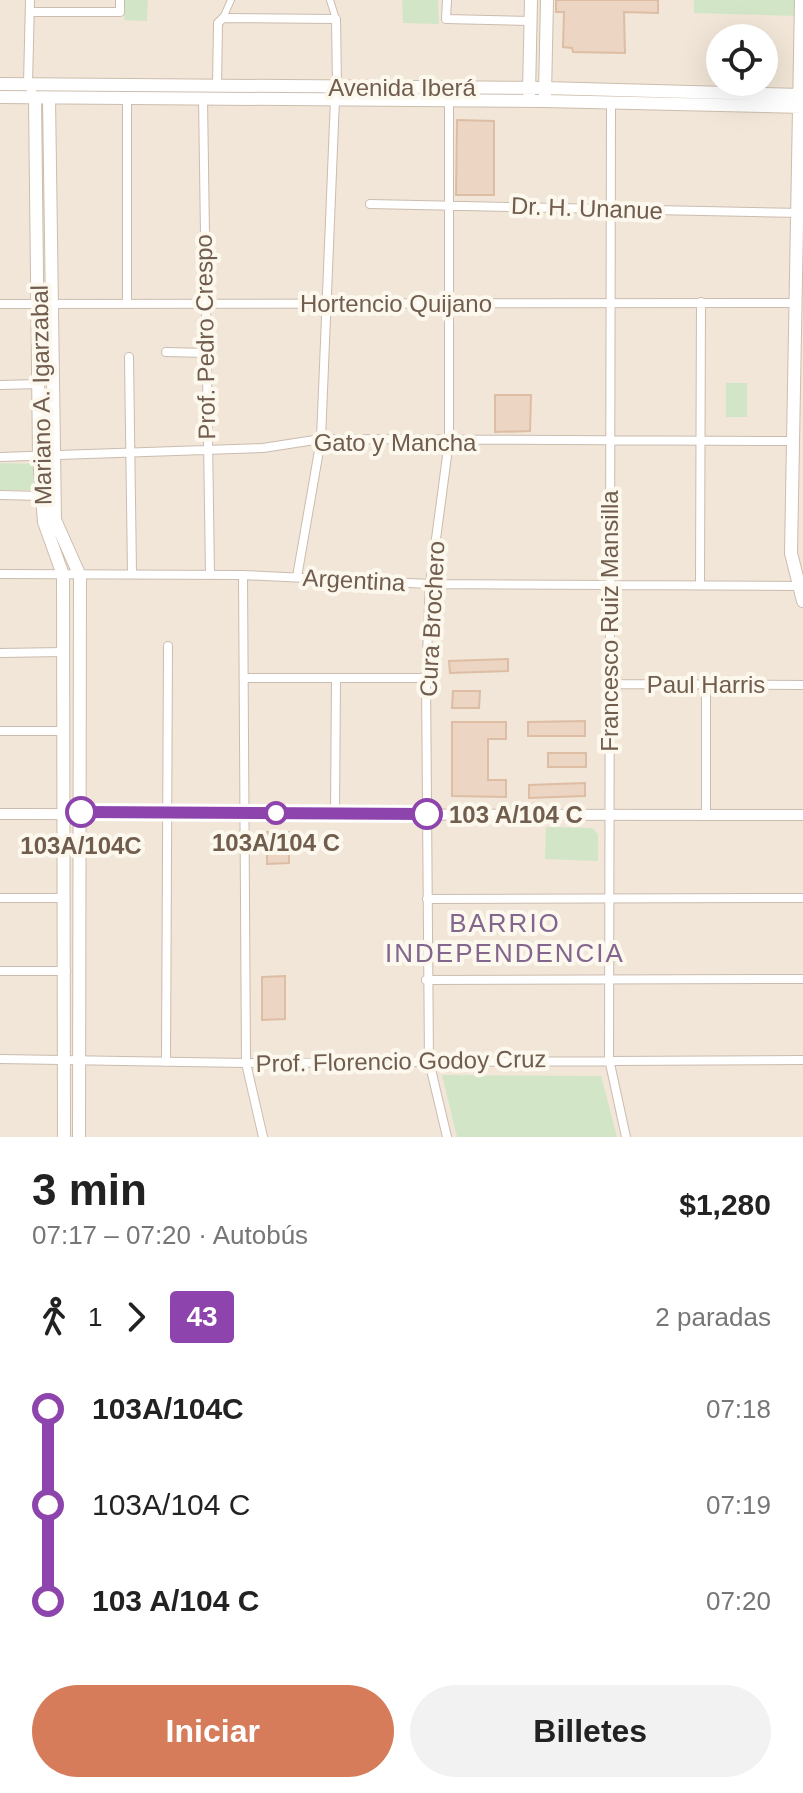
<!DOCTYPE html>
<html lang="es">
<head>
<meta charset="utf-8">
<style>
  :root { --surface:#fff; --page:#f2f2f2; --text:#222; --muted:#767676; --accent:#d77c5a }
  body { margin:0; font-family:Arial,sans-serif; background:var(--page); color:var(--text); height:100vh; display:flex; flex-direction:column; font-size:30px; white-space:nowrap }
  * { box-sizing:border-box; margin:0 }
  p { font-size:26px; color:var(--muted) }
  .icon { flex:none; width:44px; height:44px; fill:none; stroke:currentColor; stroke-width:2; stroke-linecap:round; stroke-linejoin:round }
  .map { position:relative; height:1137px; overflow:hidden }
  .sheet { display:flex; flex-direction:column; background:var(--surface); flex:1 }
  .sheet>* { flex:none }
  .badge { padding:0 16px; border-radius:6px; font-size:28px; line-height:52px }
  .controls { position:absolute; left:706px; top:24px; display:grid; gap:16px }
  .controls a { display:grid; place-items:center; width:72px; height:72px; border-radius:50%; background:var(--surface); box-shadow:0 8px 32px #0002; font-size:40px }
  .map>.badge { position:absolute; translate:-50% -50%; box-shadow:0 0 0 4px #fff }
  .legs { display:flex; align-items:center; gap:12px; height:88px; padding:0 32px; font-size:26px }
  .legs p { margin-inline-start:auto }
  .headline { display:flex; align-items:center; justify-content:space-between; height:136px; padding:0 32px }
  h1 { font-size:44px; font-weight:700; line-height:60px }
  .primary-button { display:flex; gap:16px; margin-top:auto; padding:16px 32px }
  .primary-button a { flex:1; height:92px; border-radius:48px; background:var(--accent); color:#fff; font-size:32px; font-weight:700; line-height:92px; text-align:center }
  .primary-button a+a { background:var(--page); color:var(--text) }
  ul { padding:0 32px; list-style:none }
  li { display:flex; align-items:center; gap:28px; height:96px; font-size:30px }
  li i { display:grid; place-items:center; width:12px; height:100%; margin:0 10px; background:currentColor }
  li i::after { content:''; width:20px; height:20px; margin:-10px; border:6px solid; border-radius:50%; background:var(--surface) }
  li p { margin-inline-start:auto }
  li:first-child i { background:linear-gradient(#0000 50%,currentColor 0) }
  li:last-child i { background:linear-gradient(currentColor 50%,#0000 0) }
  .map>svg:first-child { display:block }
</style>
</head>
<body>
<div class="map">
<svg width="803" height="1137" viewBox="0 0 803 1137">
  <rect width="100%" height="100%" fill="#faf4e8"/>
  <path fill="#f1e6d7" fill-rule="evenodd" d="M0,0h803v1137h-803zM720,38h44v44h-44z"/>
  <path fill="#d2e6c7" d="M125,0h23l-1,21 -23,-1z
    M402,0h36l1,24 -36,-1z
    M694,0h104v16l-104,-3z
    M726,383h21v34h-21z
    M0,463l35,1 1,26h-36z
    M546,827l46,1 6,6v27l-53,-2z
    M442,1075l159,1 16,61h-160z"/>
  <path fill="#ecd5c2" stroke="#ddbda4" stroke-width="2" d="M556,0h102v13l-34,-1 1,41 -52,-1 -1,-4 -9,-1 1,-35h-8z
    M457,120l37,1v74h-38z
    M495,395h36l-1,36 -35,1z
    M508,659v12l-58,2 -1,-12z
    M453,691h27l-1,17h-27z
    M585,721v15h-57v-14z
    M452,722h54v17h-18v41h18v17l-54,-1z
    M548,753h38v14h-38z
    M585,783v13l-56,2v-13z
    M267,832h22v31l-22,1z
    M285,976v43l-23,1v-43z"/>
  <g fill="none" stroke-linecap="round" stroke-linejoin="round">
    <defs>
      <path id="pedestrian" d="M330,0l6,19
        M223,18l8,-18"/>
      <path id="minor" d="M30,0l-2,84 7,14
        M447,0l-1,19 84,2
        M30,12h90v-12
        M217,86l1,-63 5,-5 113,1 1,67
        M203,98l7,477
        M611,102l-2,957 17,78
        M370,204l431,9
        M127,302v-204
        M0,304l793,-1
        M166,352l41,1
        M129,357l3,217
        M0,385l39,-1
        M0,457l263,-9 58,-9 470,2
        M0,495l43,1
        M0,574l243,1 187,9 373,2
        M243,575l3,488 17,74
        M297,577l24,-138 14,-340
        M700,583l1,-281
        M0,653l64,-1
        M246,678h180
        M609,684l194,1
        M0,731h64
        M335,814l1,-136
        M706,815v-130
        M0,898h64
        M427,899l376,-1
        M0,971h66
        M426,980l377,-1
        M0,1059l246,4 557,-3
        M166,1062l2,-416
        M447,1137l-18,-76 -3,-383 4,-94 19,-143v-341"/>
      <path id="tertiary" d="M0,814l803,1"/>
      <path id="secondary" d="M801,0l-10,553 12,48
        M0,84l545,4 258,7
        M529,93l2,-93
        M545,94l2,-94
        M0,97l545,4 258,6
        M35,98l4,358 5,66 19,53 1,562
        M49,98l6,422 25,56 -1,561"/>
    </defs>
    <use href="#pedestrian" stroke="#cbbcaf" stroke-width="8"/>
    <use href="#minor" stroke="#cbbcaf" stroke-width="10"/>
    <use href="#tertiary" stroke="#cbbcaf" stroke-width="12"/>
    <use href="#secondary" stroke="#cdbdad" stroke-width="14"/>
    <use href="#pedestrian" stroke="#fff" stroke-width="6"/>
    <use href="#minor" stroke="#fff" stroke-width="8"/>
    <use href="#tertiary" stroke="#fff" stroke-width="10"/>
    <use href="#secondary" stroke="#fff" stroke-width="12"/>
  </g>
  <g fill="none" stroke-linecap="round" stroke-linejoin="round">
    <defs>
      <path id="line-1" d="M81,812l346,2"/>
    </defs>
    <use href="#line-1" stroke="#fff" stroke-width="18"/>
    <use href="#line-1" stroke="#8e44ad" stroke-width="12"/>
  </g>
  <g fill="#fff" stroke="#8e44ad" stroke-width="4">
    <circle cx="81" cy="812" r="14"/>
    <circle cx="276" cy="813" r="10"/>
    <circle cx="427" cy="814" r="14"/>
  </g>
  <g text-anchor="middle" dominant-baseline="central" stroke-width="8" stroke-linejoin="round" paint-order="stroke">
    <g font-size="24" fill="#715d4e" stroke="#fdf8ee">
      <text x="402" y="87">Avenida Iberá</text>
      <text transform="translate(587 208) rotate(2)">Dr. H. Unanue</text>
      <text x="396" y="303">Hortencio Quijano</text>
      <text transform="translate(205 337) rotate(-91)">Prof. Pedro Crespo</text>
      <text transform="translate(41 395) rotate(-91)">Mariano A. Igarzabal</text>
      <text x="395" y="442">Gato y Mancha</text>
      <text transform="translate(354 580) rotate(3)">Argentina</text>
      <text transform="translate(432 619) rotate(-87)">Cura Brochero</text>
      <text transform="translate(609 621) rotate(-90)">Francesco Ruiz Mansilla</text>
      <text x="706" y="684">Paul Harris</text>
      <text transform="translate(401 1061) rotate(-1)">Prof. Florencio Godoy Cruz</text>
    </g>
    <g font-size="24" font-weight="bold" fill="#715d4e" stroke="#fdf8ee">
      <text x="449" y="814" text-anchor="start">103 A/104 C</text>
      <text x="276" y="842">103A/104 C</text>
      <text x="81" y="845">103A/104C</text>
    </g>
    <g font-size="26" letter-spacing="2" fill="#82668d" stroke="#fdf8ee">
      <text x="505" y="923">BARRIO<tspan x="505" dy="30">INDEPENDENCIA</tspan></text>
    </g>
  </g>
</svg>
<div class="controls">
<a><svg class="icon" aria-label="locate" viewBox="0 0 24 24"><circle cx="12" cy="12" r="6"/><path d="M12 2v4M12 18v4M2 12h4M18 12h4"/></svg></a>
</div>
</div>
<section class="sheet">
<div class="headline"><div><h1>3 min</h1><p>07:17 – 07:20 · Autobús</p></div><b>$1,280</b></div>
<div class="legs"><svg class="icon" aria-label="walk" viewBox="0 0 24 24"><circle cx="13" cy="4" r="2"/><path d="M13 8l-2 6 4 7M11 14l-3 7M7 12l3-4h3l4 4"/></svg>1<svg class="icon" aria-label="forward" viewBox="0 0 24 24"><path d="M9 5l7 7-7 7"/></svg><b class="badge" style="background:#8e44ad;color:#fff">43</b><p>2 paradas</p></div>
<ul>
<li><i style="color:#8e44ad"></i><b>103A/104C</b><p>07:18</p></li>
<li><i style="color:#8e44ad"></i><span>103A/104 C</span><p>07:19</p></li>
<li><i style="color:#8e44ad"></i><b>103 A/104 C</b><p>07:20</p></li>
</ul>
<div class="primary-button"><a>Iniciar</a><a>Billetes</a></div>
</section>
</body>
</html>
